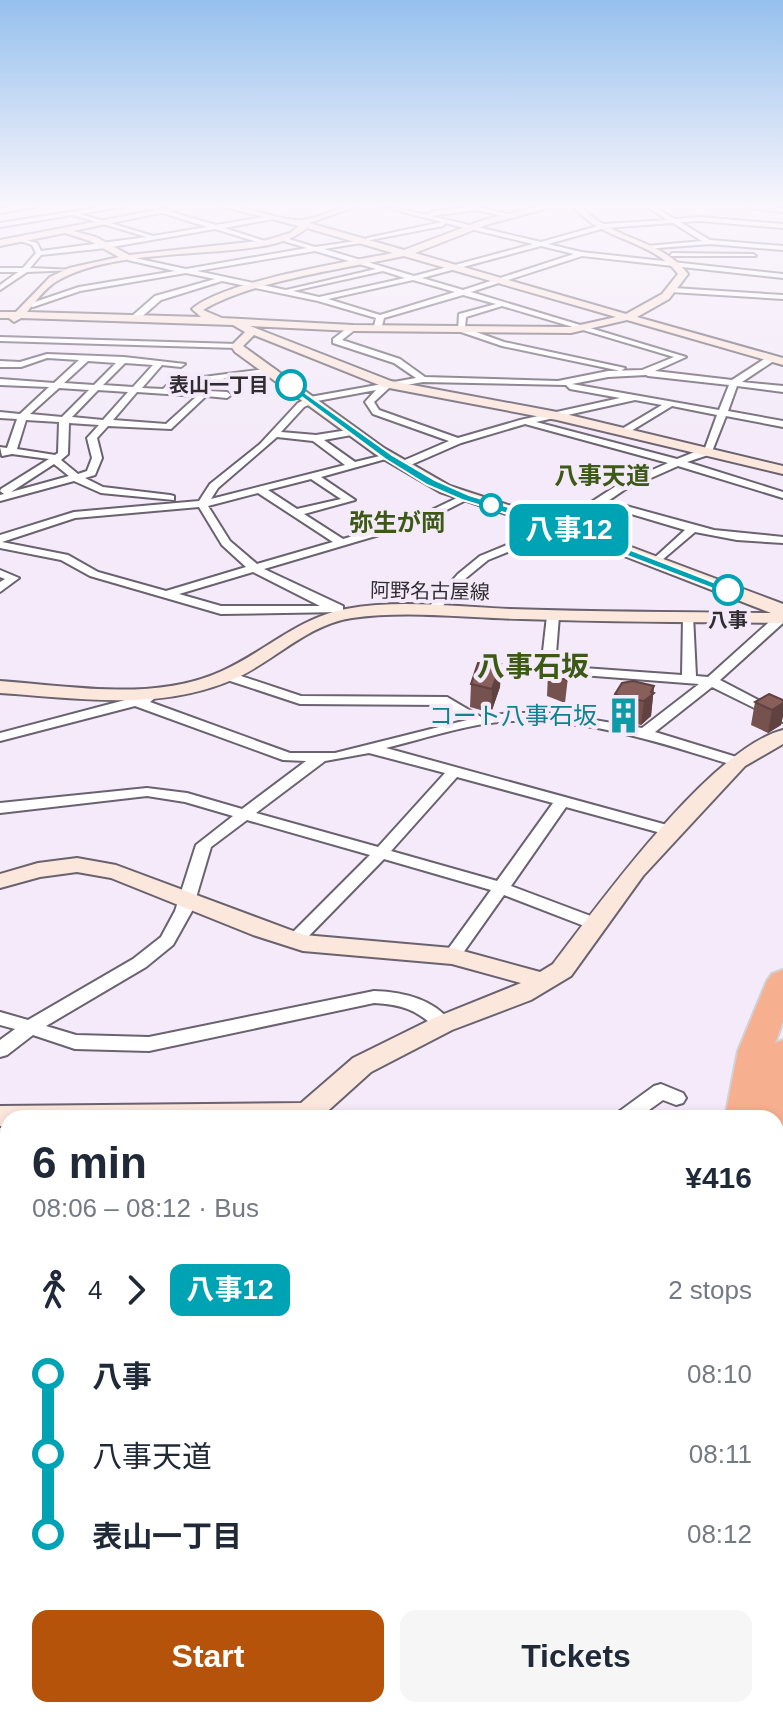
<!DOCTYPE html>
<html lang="en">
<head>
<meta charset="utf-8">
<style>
  :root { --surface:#fff; --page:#f6f6f7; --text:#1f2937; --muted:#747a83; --accent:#b45309 }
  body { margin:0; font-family:Arial,"Noto Sans JP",sans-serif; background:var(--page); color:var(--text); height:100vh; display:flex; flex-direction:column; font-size:30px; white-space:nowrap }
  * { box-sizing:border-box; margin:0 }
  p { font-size:26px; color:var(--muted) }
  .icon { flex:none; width:44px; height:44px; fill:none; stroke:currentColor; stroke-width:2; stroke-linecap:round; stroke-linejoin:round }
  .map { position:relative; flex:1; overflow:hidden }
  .details { position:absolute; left:0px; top:1110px; width:784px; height:608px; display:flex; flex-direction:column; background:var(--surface); border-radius:24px 24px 0 0; box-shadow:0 4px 12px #0003 }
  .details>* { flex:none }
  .badge { padding:0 16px; border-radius:12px; font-size:28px; line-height:52px }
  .map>.badge { position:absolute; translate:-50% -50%; box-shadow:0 0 0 4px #fff }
  .legs { display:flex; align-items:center; gap:12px; height:88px; padding:0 32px; font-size:26px }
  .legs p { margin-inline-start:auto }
  .headline { display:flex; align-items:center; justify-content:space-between; height:136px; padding:0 32px }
  h1 { font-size:44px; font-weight:600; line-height:60px }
  .cta { display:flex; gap:16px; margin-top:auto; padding:16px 32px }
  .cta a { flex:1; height:92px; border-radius:16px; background:var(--accent); color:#fff; font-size:32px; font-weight:600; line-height:92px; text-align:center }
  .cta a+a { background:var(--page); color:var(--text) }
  ul { padding:0 32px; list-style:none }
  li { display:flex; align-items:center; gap:28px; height:80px; font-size:30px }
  li i { display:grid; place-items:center; width:12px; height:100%; margin:0 10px; background:currentColor }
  li i::after { content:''; width:20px; height:20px; margin:-10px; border:6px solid; border-radius:50%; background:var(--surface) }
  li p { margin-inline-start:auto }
  li:first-child i { background:linear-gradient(#0000 50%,currentColor 0) }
  li:last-child i { background:linear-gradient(currentColor 50%,#0000 0) }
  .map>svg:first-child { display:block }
</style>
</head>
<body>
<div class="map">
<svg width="783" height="1718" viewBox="0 0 783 1718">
  <rect width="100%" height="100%" fill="#f4eaf9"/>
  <path fill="#bedebd" d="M783,1376v106l-7,-9v-92z"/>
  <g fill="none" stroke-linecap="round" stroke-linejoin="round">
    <defs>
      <path id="street" d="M23,206h17l-40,7v-4z
        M109,206h15l-44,8 73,22 54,-9 -66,-21h10l65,19 55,-9 2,3 -49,9 47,15 -3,2 -53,-16 -109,19 -65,7 -11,13 45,2 -48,2 -27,18v-5l18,-13h-18v-4h23l13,-15 -4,-8 -14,-5v-2l19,5 4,8 106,-14 -74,-22 -73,12v-4z
        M380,206l48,9 2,-3 46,-6 34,9 -3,2 -31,-7 -45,6 110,26 64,-18 62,-4 -21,-14h7l22,13 25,-2 83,7v4l-83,-7 -20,1 30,18 73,6v4l-73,-6 -65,5 2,-3 55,-5 -29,-18 -68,5 -57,16 33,8 202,22v4l-201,-22 -111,36 215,65 -31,14 77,9 37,-24h6v4l-33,22 41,4v6l-46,-6 -9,25 55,10v6l-57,-11 -15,38 -24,8 96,30v6l-105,-32 -54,24 -16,11 106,29 69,7v6l-46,-3 -42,-8 -40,34 -4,-1v-4l34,-31 -84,-25 -37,24 -76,31 -22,18 -30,36h-8v-6l30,-34 22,-18 76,-31 60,-39 52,-23 -143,-39 -64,19 -55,24h-8v-4l51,-22 -76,-27 -8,-12 11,-12 -59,11 -13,6 -23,25 35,3 38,-6 3,1v4l-33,6 31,22 33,-8 5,3 -72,20 34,23 -51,14 39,25 72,-21 46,-22 9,2 -47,24 -159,47 79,37v6l-122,2 -131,-38 -29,-16 -61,-12v-13l74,-23 125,-11 11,-17 50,-40 38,-41 12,-6 106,-19 -22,-15 -61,-20v-4l17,-13 7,2 -15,12 58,19 25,18 133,4 50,-10 34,-1 32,-13 -172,-51 -36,11 -1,11 39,14 121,26 -4,3 -119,-25 -44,-15 1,-17 37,-10 -33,-9 -79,23 -2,8 -4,2 -4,-2 2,-8 -58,-17 -96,-20 -61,19 -23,20h-6v-4l23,-20 60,-17 -29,-6 -106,18 -47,16 -7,-2 53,-18 96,-16 -47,-11 2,-3 56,12 121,-21 -27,-8 2,-3 33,10 48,-7 -2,3 -37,6 90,27 119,-32 -88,-21 -2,3 -78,15 2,-3 75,-16zM541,246l33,8 -111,36 -41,-12zM315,251l61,18 -90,21 -89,-19zM383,271l22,7 -86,19 -26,-6zM413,280l42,12 -75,23 -52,-16zM646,375l2,1 81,9 -10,25 -147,-26 36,-7zM423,382l143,3 4,4 50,9 -100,22 -62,18 -79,-28 -5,-8 15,-14zM635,400l27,5 -42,25v4h6l46,-28 45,9 -12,33 -28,11 -141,-37zM277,437l36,4 32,24 -134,34 7,-11zM311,479l30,20 -44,10 -29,-19zM258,493l75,49 -76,22 -27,-23 -22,-35zM199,507l23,38 24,22 -80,24 -68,-19 -30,-17 -66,-13 73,-24zM253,572l67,34h-99l-42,-12z
        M672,253l81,1 3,2h-86z
        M674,288l109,7v4l-112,-7z
        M0,337l237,7 4,2 -4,2 -237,-7z
        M47,354l77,3 61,7 -4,3 -19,-2 -20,23 21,1 9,-8 101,-13 4,3 -102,15 -3,3 55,3 4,3 -4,3 -21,-2 -35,33 -63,-3 -11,12 5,20 -7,17 -10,3 18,9 67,8 4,1v4l-73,-7 -27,-12 -74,20v-6l4,-1 -4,-3 1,-2 48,-30 -37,-5 -10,2 -2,-9 7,1 10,-29 -17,-1v-6l20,2 29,-27 -49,-2v-6l54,4 25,-23 -32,-2 -26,9h-21v-6l20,1zM88,361l28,2 -22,22 -30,-2zM125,363l28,2 -20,22 -30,-2zM59,388l30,2 -27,27 -32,-3zM98,390l30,2 -25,28 -31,-3zM137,392l60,4 -31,28 -53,-4zM26,420l33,2 -1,31 -3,2 -38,-6zM69,423l30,2 -12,13 5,20 -5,13 -9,3 -17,-14 7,-6zM54,464l15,12 -58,16z
        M0,570l19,8 -19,14v-10l5,-3 -5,-2z
        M553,612l6,4 -4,50 127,9 1,-57 2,-3h8l3,61 12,1 70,-63h5v9l-63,57 63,33v9l-71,-35 -57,45 88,27 2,3 -2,3h-10c-72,-22 -145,-47 -221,-44 -42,2 -85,17 -126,27l292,80 2,3 -2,3 -6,2 -106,-29 -55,79 93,35 3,4 -3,4h-12l-88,-34 -46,65h-12l-3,-4 3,-4 45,-62 -107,-31 -83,85h-12l-3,-4 3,-4 81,-81 -123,-35 -36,27 -19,64 -19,34 -27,22 -100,59 30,9 73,2 225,-46c29,1 61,8 78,33l-2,5h-14c-17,-19 -37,-25 -62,-26l-225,48 -74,-2 -42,-14 -26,20 -7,2v-17l15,-11 -15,-4v-13l28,8 105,-61 28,-22 14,-26 21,-66 37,-29 -48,-14 -38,-6 -147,17v-10l147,-15 40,5 55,16 64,-48 -23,-1 -148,-54 -135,35v-8l148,-39 7,4 -5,4 140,51h45l132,-33 -23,-15 -144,-1 -79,-26v-6l5,-1 75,25 146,1 34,20 29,-4h42l90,15 57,-44 -156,-12 -2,-3 6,-53zM369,753l76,20 -67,74 -122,-34 69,-52zM457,777l96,26 -56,78 -106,-30z
        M661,1084l22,9 3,5 -3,5 -7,2 -13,-5 -25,18h-24l3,-5 37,-27z
        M607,1710h33l-4,8h-33z"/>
      <path id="secondary" d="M177,206h17l-121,25 23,6 33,18 138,-15 23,-7 9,-7 -79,-20c26,0 50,11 75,14 19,2 41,-14 62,-14l-48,17 95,27 79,-30 58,-14h15l-67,18 -74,29 211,61 36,-20 16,-20c-26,-35 -78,-33 -105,-68h8c29,34 80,32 107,68l-19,25 -32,18 146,41v7l-156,-45 -56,13 -218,-2 -103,-5 141,55 166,31 226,54v8l-226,-54 -173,-33 -130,-52 -11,11 141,102 66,38 144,47 189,71v19c-87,-1 -174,-1 -261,-4 -57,-1 -114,-9 -170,-1 -46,7 -77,43 -118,61 -74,33 -157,19 -234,14v-12c72,5 154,21 222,-10 44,-20 76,-53 124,-62 54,-10 110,-2 164,0 87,3 174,3 261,4l-188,-73 -143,-48 -65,-38 -140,-102 -4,-6 14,-14 -12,-7 -212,-7 -7,4 -5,-4h-9v-6h16l34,-35 19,-9 50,-11 -29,-16 -25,-8 -65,13v-6zM307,228l86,25c-45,9 -170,28 -201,56l9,8 -174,-5c9,-11 18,-24 30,-31 44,-26 124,-26 175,-31 27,-3 54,-5 75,-22zM404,256l212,61 -45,10 -218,-2 -131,-7 -19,-8c47,-29 145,-42 201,-54z
        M747,206l36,2v4l-32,-4z
        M783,730v14l-38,22 -65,70 -37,40 -72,100 -40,24 -79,30 -81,42 -51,46h-312v8h-8v-20l301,-3 52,-45 81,-40 87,-35 -69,-19 -149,-13 -50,-16 -142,-57 -34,-6 -37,5 -40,11v-14l38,-11 39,-5 39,7 188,70 148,13 88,24 13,-8c46,-60 158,-216 230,-234z"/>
      <path id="highway" d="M783,970v51l-8,22 8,-3v84l-7,5v-11h-51l13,-67 29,-70 5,-7z
        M8,1333v66l-8,3v-67z"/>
    </defs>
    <use href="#street" stroke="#6a626f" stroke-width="4"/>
    <use href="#secondary" stroke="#6a626f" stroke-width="4"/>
    <use href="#highway" stroke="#d1d1d2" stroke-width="4"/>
    <use href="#street" fill="#fff" fill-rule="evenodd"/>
    <use href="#secondary" fill="#fce7dd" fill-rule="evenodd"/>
    <use href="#highway" fill="#f6af8f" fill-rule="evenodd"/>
  </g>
  <path fill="#76524e" d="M570,654l-2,23 -3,26 -18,-7 1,-23z
    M501,664l-1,23 -9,26 -21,-6 1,-23z
    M654,686l-3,30 -10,9 -27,-5v-2l-2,-1 3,-23z
    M783,700v16l-2,9 -13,8 -17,-8 4,-23z"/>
  <path fill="#604240" d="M501,664l-1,23 -9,26 1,-24z
    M654,686l-3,30 -10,9 3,-24z
    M783,703v13l-2,9 -13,8 4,-23z"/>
  <path fill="#895f5b" stroke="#604240" stroke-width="2" d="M551,653l19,1 -3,26 -19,-7z
    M478,663l23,1 -9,25 -21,-5z
    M633,681l21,5 -3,6 3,1 -10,8 -27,-4 1,-2 -3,-1 7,-11z
    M769,694l14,6v3l-11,7 -17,-8z"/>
  <linearGradient id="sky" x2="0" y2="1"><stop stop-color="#95c0ed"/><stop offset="0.46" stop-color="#faf6fc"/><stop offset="1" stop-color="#faf6fc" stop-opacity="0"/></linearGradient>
  <rect width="783" height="447" fill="url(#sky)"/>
  <path fill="#00a3b4" stroke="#fff" stroke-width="2" d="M291,383l101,72 43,25 34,15 95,29 170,66 -10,3 -167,-64 -95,-29 -35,-15 -42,-26 -97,-72z"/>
  <defs>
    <symbol id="building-bare" viewBox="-9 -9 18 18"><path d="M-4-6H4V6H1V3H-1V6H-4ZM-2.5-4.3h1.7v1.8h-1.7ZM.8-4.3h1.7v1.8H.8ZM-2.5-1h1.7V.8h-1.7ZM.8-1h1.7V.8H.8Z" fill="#0f9aa8" stroke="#f4eaf9" stroke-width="2.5" paint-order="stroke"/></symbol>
  </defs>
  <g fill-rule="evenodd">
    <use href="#building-bare" x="598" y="690" width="51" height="51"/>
  </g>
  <g fill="#fff" stroke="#00a3b4" stroke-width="4">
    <circle cx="291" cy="385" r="14"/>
    <circle cx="491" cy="505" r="10"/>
    <circle cx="728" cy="590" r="14"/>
  </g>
  <g text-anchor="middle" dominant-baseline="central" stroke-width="8" stroke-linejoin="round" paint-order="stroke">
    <g font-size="20" font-weight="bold" fill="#302c32" stroke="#f4eaf9" text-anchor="end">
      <text x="269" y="385">表山一丁目</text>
      <text x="728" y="620" text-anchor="middle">八事</text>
    </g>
    <g font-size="20" fill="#302c32" stroke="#f4eaf9">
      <text transform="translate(430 591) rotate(1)">阿野名古屋線</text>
    </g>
    <g font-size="24" font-weight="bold" fill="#3c5916" stroke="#f4eaf9">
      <text x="602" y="475">八事天道</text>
      <text x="397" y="522">弥生が岡</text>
    </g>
    <g font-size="24" fill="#0d838f" stroke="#f4eaf9" text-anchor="end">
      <text x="597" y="715">コート八事石坂</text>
    </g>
    <g font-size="28" font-weight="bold" fill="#3c5916" stroke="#f4eaf9">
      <text x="533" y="666">八事石坂</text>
    </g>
  </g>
</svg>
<b class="badge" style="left:569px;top:530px;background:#00a3b4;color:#fff">八事12</b>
<section class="details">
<div class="headline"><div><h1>6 min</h1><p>08:06 – 08:12 · Bus</p></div><b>¥416</b></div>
<div class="legs"><svg class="icon" aria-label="walk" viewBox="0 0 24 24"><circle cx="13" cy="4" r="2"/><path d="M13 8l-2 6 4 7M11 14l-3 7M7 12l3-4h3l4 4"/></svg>4<svg class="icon" aria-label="forward" viewBox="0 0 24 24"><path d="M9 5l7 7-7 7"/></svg><b class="badge" style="background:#00a3b4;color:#fff">八事12</b><p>2 stops</p></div>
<ul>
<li><i style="color:#00a3b4"></i><b>八事</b><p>08:10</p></li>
<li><i style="color:#00a3b4"></i><span>八事天道</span><p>08:11</p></li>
<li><i style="color:#00a3b4"></i><b>表山一丁目</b><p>08:12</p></li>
</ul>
<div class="cta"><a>Start</a><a>Tickets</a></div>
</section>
</div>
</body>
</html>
